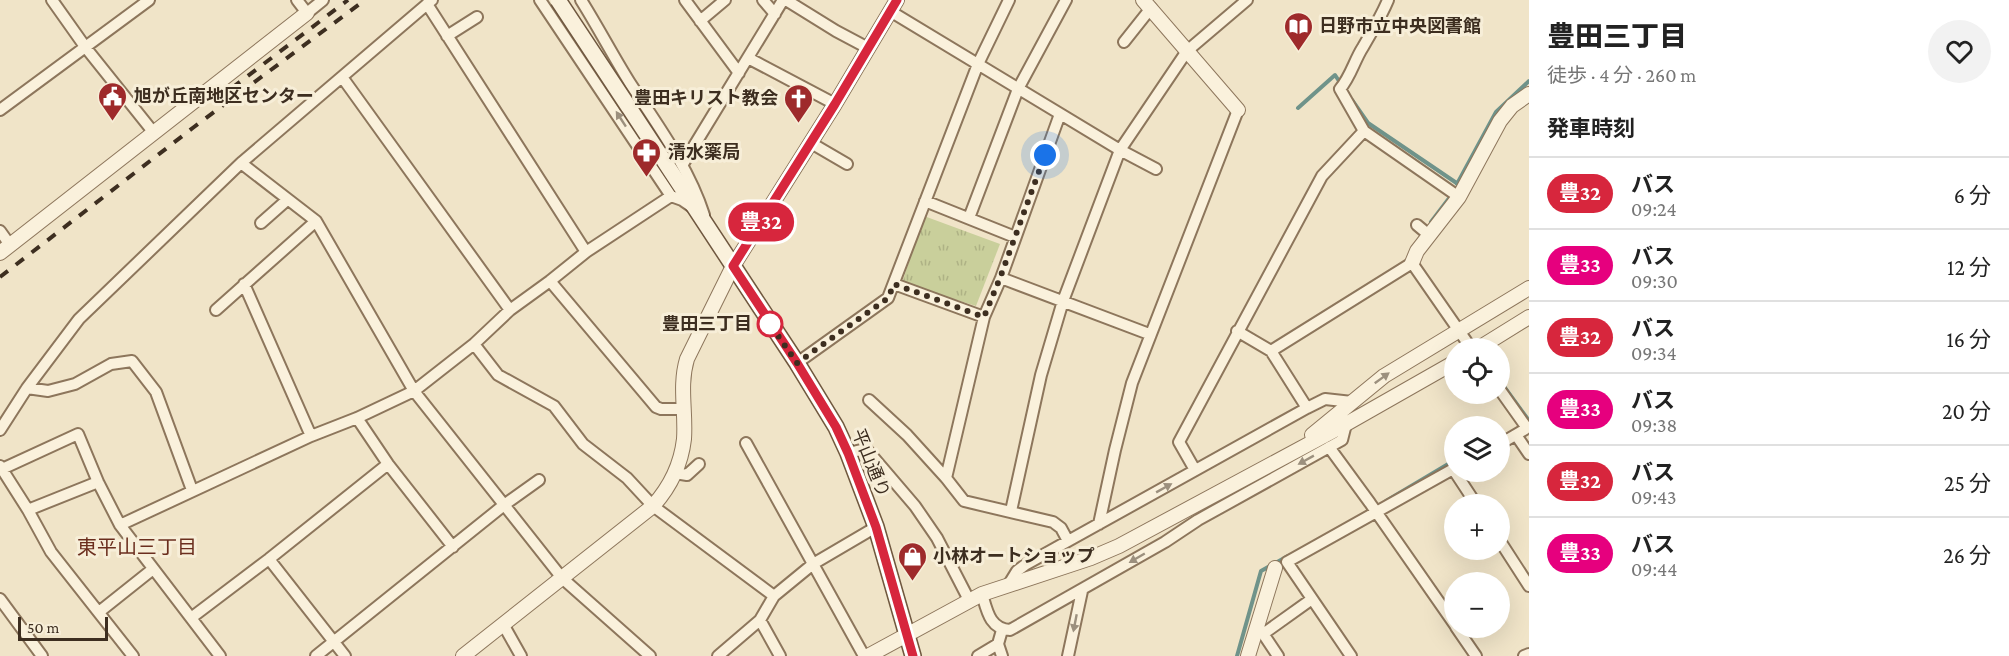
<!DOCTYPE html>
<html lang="ja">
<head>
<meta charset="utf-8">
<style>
  :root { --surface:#fff; --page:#f2f2f2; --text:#222; --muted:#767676; --line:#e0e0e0 }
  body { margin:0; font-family:"Crimson Pro","Noto Sans JP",serif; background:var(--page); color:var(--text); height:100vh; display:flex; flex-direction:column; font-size:22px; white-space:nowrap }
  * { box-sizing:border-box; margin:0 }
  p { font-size:20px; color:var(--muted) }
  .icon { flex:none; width:33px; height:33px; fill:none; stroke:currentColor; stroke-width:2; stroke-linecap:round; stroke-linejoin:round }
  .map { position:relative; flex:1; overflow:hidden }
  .panel { display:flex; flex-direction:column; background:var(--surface); width:480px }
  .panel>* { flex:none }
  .badge { padding:0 12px; border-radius:20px; font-size:21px; line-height:39px }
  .controls { position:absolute; left:1444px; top:338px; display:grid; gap:12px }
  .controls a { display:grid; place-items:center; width:66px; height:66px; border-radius:50%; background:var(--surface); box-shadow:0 6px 24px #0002; font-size:30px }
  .scale { position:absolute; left:18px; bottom:15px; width:90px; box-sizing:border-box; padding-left:6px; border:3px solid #3d2e20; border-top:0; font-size:16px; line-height:21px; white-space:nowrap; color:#3d2e20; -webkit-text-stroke:4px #f7eed8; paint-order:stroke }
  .you { position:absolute; width:30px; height:30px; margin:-15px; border:4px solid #fff; border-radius:50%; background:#1a73e8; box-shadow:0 0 0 9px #1a73e833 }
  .map>.badge { position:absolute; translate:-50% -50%; box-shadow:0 0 0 3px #fff }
  h2 { padding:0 18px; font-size:22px; line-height:54px }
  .round { display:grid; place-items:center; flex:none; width:63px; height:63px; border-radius:32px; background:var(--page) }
  .head { display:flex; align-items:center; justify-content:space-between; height:102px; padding:0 18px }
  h1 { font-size:28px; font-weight:800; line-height:45px }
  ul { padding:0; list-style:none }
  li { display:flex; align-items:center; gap:18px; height:72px; padding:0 18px; border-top:2px solid var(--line) }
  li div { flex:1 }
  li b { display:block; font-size:22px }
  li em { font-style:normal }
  li .badge { min-width:66px; font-weight:700; text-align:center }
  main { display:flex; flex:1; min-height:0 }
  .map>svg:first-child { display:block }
</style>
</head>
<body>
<main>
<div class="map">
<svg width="1529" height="656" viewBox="0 0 1529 656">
  <defs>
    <pattern id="park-tufts" width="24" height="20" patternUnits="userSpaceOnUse" patternTransform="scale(1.5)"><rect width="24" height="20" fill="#c9cf9b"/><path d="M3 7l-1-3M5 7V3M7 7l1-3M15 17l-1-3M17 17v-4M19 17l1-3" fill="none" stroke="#aeb285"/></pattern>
  </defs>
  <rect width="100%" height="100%" fill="#f0e4c8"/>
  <path fill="url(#park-tufts)" d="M924,216l76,28 -24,62 -74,-23z"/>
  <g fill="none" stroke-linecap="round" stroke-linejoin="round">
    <path stroke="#6f938a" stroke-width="4" d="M1352,100l16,23 90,61
      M1298,108l37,-33 6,9
      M1457,184l39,-72 33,-31
      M1431,222l19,-25
      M1500,381l27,37
      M1500,434l2,-1
      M1386,501l69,-41
      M1237,656l24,-85 27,-15"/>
    <defs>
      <path id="minor" d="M52,0l34,48 68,85
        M297,0l10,13 16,-13
        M540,0l131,196 11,4 10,7
        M581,0c17,27 32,56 49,83 28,43 58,83 74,132
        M685,0l54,73
        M763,0l12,14
        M786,0l50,31 32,17
        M1388,0c-7,17 -16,31 -25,47 -9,14 -12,29 -23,42l24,42 95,66
        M427,4l159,248 -36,29 106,126 5,2h22
        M890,11l230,139 36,19
        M700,21l25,-21
        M447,36l30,-19
        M1124,42l27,-34
        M748,58l87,46
        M342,77l168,233
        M0,110l149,-110
        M811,143l36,21
        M241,163l75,58 98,170 148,187 88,78
        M683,164l100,-164
        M925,201l90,36
        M969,218l49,-129 48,-89
        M261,223l26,-23
        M1417,225l12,10
        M0,231l10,14
        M586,252l85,-56
        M1001,278l148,56
        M244,284l67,152 46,-18 57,-27 60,-47 36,-34 40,-29
        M894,284l90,33
        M216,310l100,-89
        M1237,331l34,20 141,-88 59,85
        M474,344l24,31 56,31 29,38 44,34 26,28 121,90
        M1271,351l36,57
        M797,363l91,-65 90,-234 31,-64
        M27,388l21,3 27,-7 36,-20 21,-3 24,31 36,98
        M1500,390l27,38
        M869,400l38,35 39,43 18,23 89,21 8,6 7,13
        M357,418l31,46 65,83
        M0,430l27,-42 52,-69 162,-156 191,-163
        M1516,435l13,19
        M746,443l118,213
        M1500,444l29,-17
        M1329,447l41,56 85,122
        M848,453l13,-3 7,1 47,55 22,32 32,62
        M0,466l28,44 70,-28
        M2,469l76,-35 20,48 22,43 71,93
        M1453,469l23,35
        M1195,470l-16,-28 143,-266 42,-45
        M675,473l12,2 12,-11
        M946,478l38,-161 17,-39 59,-164
        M28,510l23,42 82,104
        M1011,511l30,-136 22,-74 57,-151 67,-99 60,-51
        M1099,524l16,-74 17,-67 106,-273
        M120,525l191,-89
        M1500,541l29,45
        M269,559l76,97
        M1009,584l8,-13 8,-6 282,-157 18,-9 27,3
        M982,594c5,17 8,35 28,36l155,-88 33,-22 144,-80 4,-16
        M0,599l42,57
        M99,612l54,-43
        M760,620l20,36
        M503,624l18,32
        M1456,627l20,29
        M1260,629l18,27
        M1263,634l49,-35
        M220,656l-29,-38 78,-59 119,-95
        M316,656l188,-151 35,-25
        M718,656l42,-36 14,-24 39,-32 63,-37
        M978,656l20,-12
        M1002,656l-4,-12 4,-14
        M1068,656l14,-65
        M1351,656l-64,-94 168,-94
        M1524,656l5,-2"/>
      <path id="tertiary" d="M1143,0l95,110
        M0,253l307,-240
        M1412,263l5,-12 42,-54 41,-76 12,-15 17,-12
        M1479,348l50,-31
        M1312,435l72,-59 145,-88
        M463,656l190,-150c17,-19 28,-41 31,-67 2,-28 -5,-53 3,-80l46,-93 102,-162 62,-104
        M868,656l114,-62 109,-36 28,-12 227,-122 109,-62
        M1248,656l27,-88"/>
      <path id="secondary" d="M628,106l169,257 39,64 12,26 28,74 37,129"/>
    </defs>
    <use href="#minor" stroke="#8d765c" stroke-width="14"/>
    <use href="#tertiary" stroke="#8d765c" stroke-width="16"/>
    <use href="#secondary" stroke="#6f573f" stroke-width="18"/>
    <use href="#minor" stroke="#faf1dc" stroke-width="10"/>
    <use href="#tertiary" stroke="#faf1dc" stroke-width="14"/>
    <use href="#secondary" stroke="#faf1dc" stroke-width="15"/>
    <path stroke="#3d2e20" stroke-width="4" stroke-dasharray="10 10" stroke-linecap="butt" d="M216,100l132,-100
      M0,277l194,-150 171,-127"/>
    <defs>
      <path id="secondary-bridge" d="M558,0l70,106"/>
    </defs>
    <use href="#secondary-bridge" stroke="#6f573f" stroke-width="18" stroke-linecap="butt"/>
    <use href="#secondary-bridge" stroke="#faf1dc" stroke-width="15"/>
  </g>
  <defs><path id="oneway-solid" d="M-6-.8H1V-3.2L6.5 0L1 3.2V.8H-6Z" transform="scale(1.5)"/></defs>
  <g fill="#9c907e">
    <use href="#oneway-solid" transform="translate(621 119) rotate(-123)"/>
    <use href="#oneway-solid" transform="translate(1382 378) rotate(-36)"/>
    <use href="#oneway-solid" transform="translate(1306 460) rotate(151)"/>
    <use href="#oneway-solid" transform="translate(1164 488) rotate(-29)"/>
    <use href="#oneway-solid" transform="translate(1137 558) rotate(150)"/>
    <use href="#oneway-solid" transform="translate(1075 623) rotate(101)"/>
  </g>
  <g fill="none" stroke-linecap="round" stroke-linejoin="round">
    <defs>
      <path id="line" d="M897,0l-62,104 -102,162 64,97 39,64 12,26 28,74 37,129"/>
    </defs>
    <use href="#line" stroke="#fff" stroke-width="14"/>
    <use href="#line" stroke="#d7263d" stroke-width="9"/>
    <path stroke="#3d2e20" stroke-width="6" stroke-dasharray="0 10.8" d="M770,324l-5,-7 32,46 91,-65 6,-14 90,33 16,-39 45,-123"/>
  </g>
  <defs>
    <symbol id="library-pin" viewBox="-11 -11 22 30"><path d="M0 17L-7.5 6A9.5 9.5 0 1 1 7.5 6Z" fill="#9e2a2b" stroke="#f7eed8"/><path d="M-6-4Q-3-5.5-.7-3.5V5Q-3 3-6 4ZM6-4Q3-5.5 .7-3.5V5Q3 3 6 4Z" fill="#fff"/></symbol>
    <symbol id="civic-pin" viewBox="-11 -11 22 30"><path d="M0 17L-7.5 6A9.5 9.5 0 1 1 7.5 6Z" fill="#9e2a2b" stroke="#f7eed8"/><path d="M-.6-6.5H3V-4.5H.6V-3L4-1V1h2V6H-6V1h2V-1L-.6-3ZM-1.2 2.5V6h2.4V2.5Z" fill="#fff"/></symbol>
    <symbol id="church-pin" viewBox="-11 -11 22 30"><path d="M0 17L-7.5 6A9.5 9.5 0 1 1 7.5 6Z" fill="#9e2a2b" stroke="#f7eed8"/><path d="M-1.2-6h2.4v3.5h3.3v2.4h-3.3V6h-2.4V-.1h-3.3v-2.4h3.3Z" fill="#fff"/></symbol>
    <symbol id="pharmacy-pin" viewBox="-11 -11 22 30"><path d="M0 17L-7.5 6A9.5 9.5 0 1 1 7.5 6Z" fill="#9e2a2b" stroke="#f7eed8"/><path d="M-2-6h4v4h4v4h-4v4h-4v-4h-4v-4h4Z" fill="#fff"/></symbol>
    <symbol id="shop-pin" viewBox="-11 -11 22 30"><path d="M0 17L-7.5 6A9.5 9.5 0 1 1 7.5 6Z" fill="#9e2a2b" stroke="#f7eed8"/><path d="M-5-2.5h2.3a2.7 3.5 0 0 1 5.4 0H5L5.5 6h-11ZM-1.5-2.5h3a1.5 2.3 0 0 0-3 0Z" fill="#fff"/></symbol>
  </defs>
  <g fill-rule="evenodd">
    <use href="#library-pin" x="1282" y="10" width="33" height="45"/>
    <use href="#civic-pin" x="96" y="80" width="33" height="45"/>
    <use href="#church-pin" x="782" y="82" width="33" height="45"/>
    <use href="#pharmacy-pin" x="630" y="136" width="33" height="45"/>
    <use href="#shop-pin" x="896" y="540" width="33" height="45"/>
  </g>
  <circle fill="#fff" stroke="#d7263d" stroke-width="3" cx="770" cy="324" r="12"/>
  <g text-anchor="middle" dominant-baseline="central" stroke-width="6" stroke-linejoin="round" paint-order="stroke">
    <g font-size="18" font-weight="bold" fill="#3d2e20" stroke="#f7eed8" text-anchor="start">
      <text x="1319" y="26">日野市立中央図書館</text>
      <text x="134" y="96">旭が丘南地区センター</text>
      <text x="778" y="98" text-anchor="end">豊田キリスト教会</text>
      <text x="668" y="152">清水薬局</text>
      <text x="933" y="556">小林オートショップ</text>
    </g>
    <g font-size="18" font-weight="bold" fill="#3d2e20" stroke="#f7eed8" text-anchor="end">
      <text x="752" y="324">豊田三丁目</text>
    </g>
    <g font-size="18" fill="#3d2e20" stroke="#f7eed8">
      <text transform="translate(871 463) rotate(68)">平山通り</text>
    </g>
    <g font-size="20" fill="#6b2e1e" stroke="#f7eed8">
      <text x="137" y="547">東平山三丁目</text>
    </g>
  </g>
</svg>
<div class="controls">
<a><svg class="icon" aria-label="locate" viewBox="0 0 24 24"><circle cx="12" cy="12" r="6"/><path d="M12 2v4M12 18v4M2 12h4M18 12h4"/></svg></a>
<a><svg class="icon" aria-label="layers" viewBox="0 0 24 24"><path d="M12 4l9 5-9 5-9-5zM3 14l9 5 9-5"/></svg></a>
<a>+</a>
<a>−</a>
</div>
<div class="scale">50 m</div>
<div class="you" style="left:1045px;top:155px"></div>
<b class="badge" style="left:761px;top:222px;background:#d7263d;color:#fff">豊32</b>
</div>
<section class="panel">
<div class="head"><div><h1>豊田三丁目</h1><p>徒歩 · 4 分 · 260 m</p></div><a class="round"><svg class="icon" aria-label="heart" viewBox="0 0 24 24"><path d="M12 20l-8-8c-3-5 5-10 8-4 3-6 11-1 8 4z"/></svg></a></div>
<h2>発車時刻</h2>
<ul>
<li><span class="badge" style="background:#d7263d;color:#fff">豊32</span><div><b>バス</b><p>09:24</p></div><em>6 分</em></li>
<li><span class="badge" style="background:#e6007e;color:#fff">豊33</span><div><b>バス</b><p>09:30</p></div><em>12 分</em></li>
<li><span class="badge" style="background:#d7263d;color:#fff">豊32</span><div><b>バス</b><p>09:34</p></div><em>16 分</em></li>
<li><span class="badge" style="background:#e6007e;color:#fff">豊33</span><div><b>バス</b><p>09:38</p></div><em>20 分</em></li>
<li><span class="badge" style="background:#d7263d;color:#fff">豊32</span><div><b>バス</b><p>09:43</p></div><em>25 分</em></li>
<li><span class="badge" style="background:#e6007e;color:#fff">豊33</span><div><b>バス</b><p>09:44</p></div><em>26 分</em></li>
</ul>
</section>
</main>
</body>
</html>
